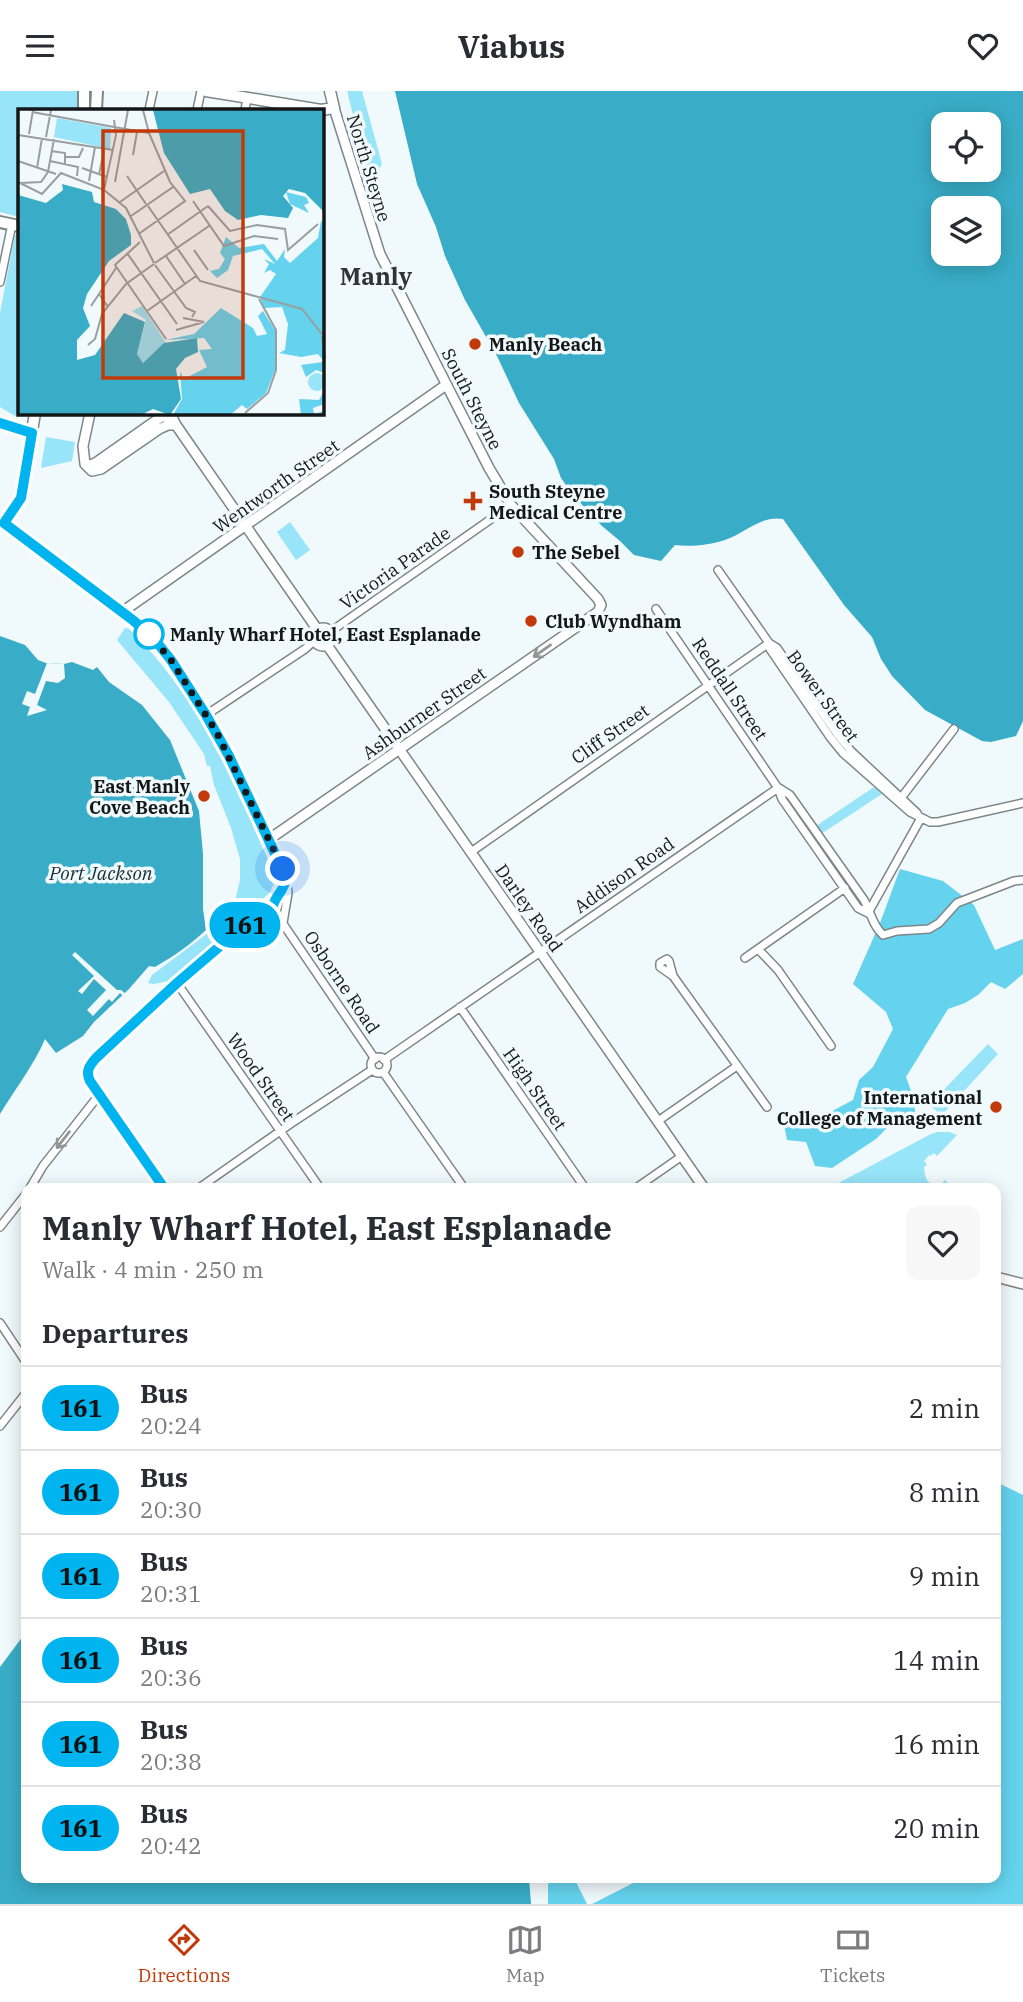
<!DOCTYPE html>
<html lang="en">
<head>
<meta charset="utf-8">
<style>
  :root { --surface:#fff; --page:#f7f7f7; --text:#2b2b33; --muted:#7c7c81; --line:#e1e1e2; --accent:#c23a09 }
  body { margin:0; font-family:"IBM Plex Serif",serif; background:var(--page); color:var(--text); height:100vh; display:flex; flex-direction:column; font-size:26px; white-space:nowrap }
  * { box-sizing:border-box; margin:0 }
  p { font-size:23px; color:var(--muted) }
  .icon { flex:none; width:38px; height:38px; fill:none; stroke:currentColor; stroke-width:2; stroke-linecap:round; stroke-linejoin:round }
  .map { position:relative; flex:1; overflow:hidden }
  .panel { position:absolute; left:21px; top:1092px; width:980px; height:700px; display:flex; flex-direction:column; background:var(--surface); border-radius:14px; box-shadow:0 4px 18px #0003 }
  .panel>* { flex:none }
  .badge { padding:0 14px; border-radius:23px; font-size:24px; line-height:46px }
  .tools { position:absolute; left:931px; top:21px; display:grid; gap:14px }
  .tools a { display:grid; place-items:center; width:70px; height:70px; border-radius:14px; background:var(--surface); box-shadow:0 4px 18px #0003; font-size:35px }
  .you { position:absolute; width:35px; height:35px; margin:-18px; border:5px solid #fff; border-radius:50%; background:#1a73e8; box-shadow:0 0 0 10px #1a73e833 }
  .map>.badge { position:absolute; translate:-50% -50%; box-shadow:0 0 0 4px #fff }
  h2 { padding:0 21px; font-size:26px; line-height:63px }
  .round { display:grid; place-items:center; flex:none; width:74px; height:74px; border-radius:14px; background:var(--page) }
  .head { display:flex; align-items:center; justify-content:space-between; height:119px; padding:0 21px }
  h1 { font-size:33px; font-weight:700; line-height:52px }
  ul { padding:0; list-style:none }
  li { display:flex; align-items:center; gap:21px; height:84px; padding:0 21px; border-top:2px solid var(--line) }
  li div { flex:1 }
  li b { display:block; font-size:26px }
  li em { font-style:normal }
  li .badge { min-width:77px; font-weight:700; text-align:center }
  header { display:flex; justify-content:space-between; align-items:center; height:91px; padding:0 21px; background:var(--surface); font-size:32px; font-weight:700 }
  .tab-bar { display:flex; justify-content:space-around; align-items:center; height:98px; border-top:2px solid var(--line); background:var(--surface); font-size:19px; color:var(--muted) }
  .tab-bar a { display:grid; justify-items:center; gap:4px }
  .tab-bar .on { color:var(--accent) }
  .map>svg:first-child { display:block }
</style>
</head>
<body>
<header><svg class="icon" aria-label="menu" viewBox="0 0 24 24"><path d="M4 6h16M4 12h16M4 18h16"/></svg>Viabus<svg class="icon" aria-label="heart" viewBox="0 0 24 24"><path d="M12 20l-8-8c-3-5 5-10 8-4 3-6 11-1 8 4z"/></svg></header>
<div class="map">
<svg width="1023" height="1813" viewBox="0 0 1023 1813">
  <rect width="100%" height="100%" fill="#f0f9fc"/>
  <path fill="#98e4f8" d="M0,0h79l1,4 -3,15h-58v107l-19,-5z
    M347,0h15l20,73 -3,5 -5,1 -6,-2 -5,-13z
    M15,144l4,1v177h2l-6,3 -15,-9v-94z
    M46,346l29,5 -3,19 -31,7z
    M290,431l20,28 -14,10 -19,-28z
    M125,537l4,1c70,67 108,161 147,249l-6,14 -16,16 -86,73 -14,3 -6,-1 4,-8 56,-42 27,-32 5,-21v-21l-9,-31 -17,-43 -4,-19h-3l-3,-12 -35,-52 -52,-62z
    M874,696l8,7 -61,40 -5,-8z
    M988,953l10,10 -56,61 -13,-10z
    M937,1041h12l8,3 -20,21 -3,-3 -4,3 -1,-1 -5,6 3,4 -3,2c1,12 3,19 17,17l4,-4 4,4v4h-120l102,-54z"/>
  <path fill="#65d3ee" d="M900,778l43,12 31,24 21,45 28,-11v35l-18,15 -14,-7 -13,13 -13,8 -17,6 -42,68 8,22 1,13 -19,7 -20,20 -44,29 -17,-2 -9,-24 -19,-2 -4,-20 19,-7 21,3 30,-16 6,-20 14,-13 20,-38 -7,-17 -33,-28 27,-61z
    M996,1391l27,13v409h-431l51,-26h353z
    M550,1787h24l13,26h-39v-19z"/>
  <path fill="#39adc7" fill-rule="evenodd" d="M395,0h628v630l-7,15 -25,6 -9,-1 -57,-31 -33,-34 -11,-17 -9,-22 -28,-32 -61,-86c-22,-4 -38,14 -58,21 -15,5 -35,7 -50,5l-14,16 -27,-6 -14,-14 -18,-15 -29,-31 -12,-17 -7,-19 -35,-56 -22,-47 -32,-56 -20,-44 -9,-29 -19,-43zM943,33h46v46h-46zM943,117h46v46h-46z
    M0,545l25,9 13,15 8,3 18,1 8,-2 21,8 4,-3 12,15 33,23 28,35 29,71 4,43v55l3,21c-16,15 -32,26 -51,37l-6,-1 -20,23 -35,33 -11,14 -27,17 -11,-14c-11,26 -30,50 -45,75z
    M26,1541v246h503l2,26h-531v-237z"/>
  <path fill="#f0f9fc" d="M47,572l17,1 1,14 -7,5 -12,-2 -9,24 10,5 -20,6 3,-9 -8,-3 5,-13 8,3z
    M75,861l42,38h4l6,5 -3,2 -4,-4 -8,9 -3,-3 -16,17 -6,-6 19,-20 -12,-11 -12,15 -4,-3 16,-15 -22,-21z"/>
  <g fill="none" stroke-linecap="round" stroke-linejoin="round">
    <defs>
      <path id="minor" d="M149,19l4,-19
        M197,19l4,-19
        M245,19l2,-12
        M0,191l12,-58
        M0,332l32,10
        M718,479l51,73 1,6 60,88 13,16 67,59 20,10h8l85,-19
        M656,518l122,179 4,11 76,109 10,5
        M330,541l181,-127
        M769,552l8,5 60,86 14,17 66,62
        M206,624l99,-66 9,-8
        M779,697l11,7 74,105c7,12 8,25 19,35l14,-4 32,-2 10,-6 18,-20 57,-22 9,-1
        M901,707l53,-69
        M471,761l298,-209
        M868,822l53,-95
        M283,832l5,-30 -2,-14
        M758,858l20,21 53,76
        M745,867l100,-70
        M673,885l-4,-15 -2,-2 -7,4v4l13,9 94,131
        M177,892l143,205
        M460,916l125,181
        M371 974a8 8 0 1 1 16 0a8 8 0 1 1-16 0Z
        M384,969l394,-272
        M383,981l81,116
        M658,1030l79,-55
        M30,1097l13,-22 56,-71
        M163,1097l-73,-107c-5,-10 0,-16 6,-23l81,-75 90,-77h6l2,6 100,147
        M199,1097l97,-68 76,-50
        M636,1097l46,-32
        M0,1136l26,-33
        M0,1232l26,39
        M0,1335l26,-33"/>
      <path id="tertiary" d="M85,373l6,1 6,-3 64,-45h11l4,8 141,204
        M85,373l7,7 9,-2 58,-40 9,-4h8
        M85,373l-2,-18 7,-33
        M4,432l130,98 21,19 16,20 45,71 67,138c6,20 -4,20 -10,37
        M122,521l324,-227
        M314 546a9 9 0 1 1 18 0a9 9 0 1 1-18 0Z
        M327,554l377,543
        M268,749l330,-228 3,-7 -3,-6 -87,-94 -22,-37 -109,-214 -46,-146
        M996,1186l27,7"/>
      <path id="secondary" d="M206,0l115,19 13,-2 -4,-17
        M0,430l4,2 17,-26 14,-84"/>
      <path id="primary" d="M84,19v-19
        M96,19l1,-19
        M0,131l19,4"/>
    </defs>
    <use href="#minor" stroke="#7d8688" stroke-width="10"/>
    <use href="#tertiary" stroke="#7d8688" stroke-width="12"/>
    <use href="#secondary" stroke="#7d8688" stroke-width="13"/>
    <use href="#primary" stroke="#7d8688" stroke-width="14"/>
    <use href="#minor" stroke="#fff" stroke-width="7"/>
    <use href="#tertiary" stroke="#fff" stroke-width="9"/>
    <use href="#secondary" stroke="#fff" stroke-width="10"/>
    <use href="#primary" stroke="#fff" stroke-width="10"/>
  </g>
  <defs><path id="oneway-shaft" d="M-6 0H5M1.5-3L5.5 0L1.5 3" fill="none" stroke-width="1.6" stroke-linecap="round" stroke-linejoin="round" transform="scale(1.75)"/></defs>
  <g stroke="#959797">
    <use href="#oneway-shaft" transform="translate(542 560) rotate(145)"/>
    <use href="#oneway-shaft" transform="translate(63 1049) rotate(128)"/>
  </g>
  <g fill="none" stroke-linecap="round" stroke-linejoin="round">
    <defs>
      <path id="line" d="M0,332l32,10 -11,65 -17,25 130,98 21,19 16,20 35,55 23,41 57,121c-1,14 -10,17 -13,29h-6l-90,77 -81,75c-6,7 -11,13 -6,23l74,107"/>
    </defs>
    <use href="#line" stroke="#fff" stroke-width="16"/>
    <use href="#line" stroke="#00b5ef" stroke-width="10"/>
    <path stroke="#141718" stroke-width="7" stroke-dasharray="0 12.6" d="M149,543l-1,-1 23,27 45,71 67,138"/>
  </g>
  <g fill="#c23a09" stroke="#f0f9fc" stroke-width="2.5">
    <circle cx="475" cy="253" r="7"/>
    <path d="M469.5 399.5h7v7h7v7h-7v7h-7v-7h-7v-7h7z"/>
    <circle cx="518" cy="461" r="7"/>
    <circle cx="531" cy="530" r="7"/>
    <circle cx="204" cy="705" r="7"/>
    <circle cx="996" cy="1016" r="7"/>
  </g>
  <circle fill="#fff" stroke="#00b5ef" stroke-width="3.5" cx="149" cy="543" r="14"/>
  <g text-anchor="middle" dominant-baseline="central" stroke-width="7" stroke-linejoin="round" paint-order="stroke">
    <g font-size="18" fill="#141718" stroke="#f0f9fc">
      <text transform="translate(369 77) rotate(73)">North Steyne</text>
      <text transform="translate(472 308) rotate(63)">South Steyne</text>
      <text transform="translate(276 395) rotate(-35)">Wentworth Street</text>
      <text transform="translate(395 477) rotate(-35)">Victoria Parade</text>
      <text transform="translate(730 598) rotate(56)">Reddall Street</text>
      <text transform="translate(823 605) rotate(54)">Bower Street</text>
      <text transform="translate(424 622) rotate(-35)">Ashburner Street</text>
      <text transform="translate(610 643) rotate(-35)">Cliff Street</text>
      <text transform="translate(624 784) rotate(-35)">Addison Road</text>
      <text transform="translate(529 817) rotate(55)">Darley Road</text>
      <text transform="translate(342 891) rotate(56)">Osborne Road</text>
      <text transform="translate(261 986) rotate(55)">Wood Street</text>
      <text transform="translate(535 998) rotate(55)">High Street</text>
    </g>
    <g font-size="18" font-weight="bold" fill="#141718" stroke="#f0f9fc" text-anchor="start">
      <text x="489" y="253">Manly Beach</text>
      <text x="489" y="400">South Steyne<tspan x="489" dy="21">Medical Centre</tspan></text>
      <text x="532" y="461">The Sebel</text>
      <text x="545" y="530">Club Wyndham</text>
      <text x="190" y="695" text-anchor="end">East Manly<tspan x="190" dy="21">Cove Beach</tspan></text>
      <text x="982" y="1006" text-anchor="end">International<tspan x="982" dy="21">College of Management</tspan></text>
    </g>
    <g font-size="18" font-weight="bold" fill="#141718" stroke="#f0f9fc" text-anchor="start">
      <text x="170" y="543">Manly Wharf Hotel, East Esplanade</text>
    </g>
    <g font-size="19" font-style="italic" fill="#1b2f34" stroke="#f0f9fc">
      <text x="101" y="782">Port Jackson</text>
    </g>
    <g font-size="24" font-weight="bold" fill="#2e3537" stroke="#f0f9fc">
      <text x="376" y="185">Manly</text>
    </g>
  </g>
  <g transform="translate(18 18)">
    <rect width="306" height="306" fill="#f0f9fc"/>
    <path d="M39,9l54,10 -1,21 -56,-12zM124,197l24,37 -23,20 -6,-9 9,-34 -14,-9zM290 273a9 9 0 1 1 18 0a9 9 0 1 1-18 0Z" fill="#98e4f8"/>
    <path d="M268,83l20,5 3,6 -5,2 5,8 -19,-9zM303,112l3,2v150l-8,-3 -10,7 -5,-12 22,-3 -1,-3 -4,-5 -17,3 -22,-4 6,-3 3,-26 -6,-17 -18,1 -4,-11 16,-23 -6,-4 -6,3 5,-9 -5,-5 11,5 -13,-15 -29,7 -5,14 -11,8 -7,-7 9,-2 6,-10 -5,-6 6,-16 13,11 25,-4 13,17 8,-12 -1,8 6,6 28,-25zM203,199l32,20 4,8 10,-2 -9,-18 5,-5 12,19v40l-9,23 -19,16 -5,-4 -12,10h-57l9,-16 -2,-28 4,8 23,-12 -8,-17 13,-1 -8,-11 -39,2 29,-6zM306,282v13l-11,4 1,6 10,-3v4h-23l-2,-16 20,1z" fill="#65d3ee"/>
    <path d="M135,1h171v102l-19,-19 -16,-4 -6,7 10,12 -5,10 -27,-3 -23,5 -13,-9 -15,-22 -20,5 -26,-41zM44,75l30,8 2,10 22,7 10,10 5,16v10l-22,16 -22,33 -4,14 7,18 -13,14v20l18,-5 29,-42 21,9 -8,32 6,9 21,-20 33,-5 1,14 -13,6 -9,11 5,30 -11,16 -17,-6 -12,6h-123v-220l28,8 17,-13z" fill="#39adc7"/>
    <path fill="none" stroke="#39adc7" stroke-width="3.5" d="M56,137l26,-29M51,143l25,-41M6,306l40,-151M24,306l20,-141 6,-19 31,-29v-13"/>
    <path fill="none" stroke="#989fa1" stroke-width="2" d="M14,3l82,15M96,18l35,6 -6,-23M11,25l4,-24M0,26l95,15M28,28l5,-27M33,42l14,2v11M115,46l4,-23M47,48h14l4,-9M0,52l38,13M32,52l28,6 -1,9M19,59l5,-30M64,59l25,9M81,66l5,-25M109,67l19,28M71,72l6,-34M0,73l24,12 19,-21 43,17 12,-55 -2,-15M97,73l13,-72M2,74l21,-1 7,-10 6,-33M86,81l22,18 28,55M175,92l31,45 30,-10 24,3M102,93l44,-31M130,97l52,75 102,28 23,29M190,97l22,25 27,-6 28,4 3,21 30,-26M113,107l42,-29M122,124l45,-32 -15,-19 -21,-49M149,126l41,-29M122,133l-25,23 51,74M176,141l14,20M109,144l50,71M148,147l19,28M137,154l54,-37M137,156l31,43 9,4 -3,5M81,185l17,-26M73,197l8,-12 9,13M129,202l49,-35M158,221l28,-8 -21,-4M304,227l3,23M70,236l7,-6 7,-25 24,-30 28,-20M227,304l23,-20 8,-23v-40l-17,-31"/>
    <path fill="#c23a09" fill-opacity="0.15" stroke="#c23a09" stroke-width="3.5" d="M85,22h140v247h-140z"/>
    <rect width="306" height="306" fill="none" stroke="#141718" stroke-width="3.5"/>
  </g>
</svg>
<div class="tools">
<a><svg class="icon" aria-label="locate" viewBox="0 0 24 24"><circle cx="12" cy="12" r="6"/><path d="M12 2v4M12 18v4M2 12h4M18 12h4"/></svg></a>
<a><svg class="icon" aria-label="layers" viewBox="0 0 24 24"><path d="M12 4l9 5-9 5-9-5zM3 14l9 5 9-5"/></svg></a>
</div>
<div class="you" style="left:283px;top:778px"></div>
<b class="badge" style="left:245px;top:834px;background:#00b5ef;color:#111">161</b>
<section class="panel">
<div class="head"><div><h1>Manly Wharf Hotel, East Esplanade</h1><p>Walk · 4 min · 250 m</p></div><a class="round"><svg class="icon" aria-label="heart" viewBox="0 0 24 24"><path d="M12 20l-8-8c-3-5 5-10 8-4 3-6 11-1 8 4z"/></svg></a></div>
<h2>Departures</h2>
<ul>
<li><span class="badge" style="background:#00b5ef;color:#111">161</span><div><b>Bus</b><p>20:24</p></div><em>2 min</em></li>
<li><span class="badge" style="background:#00b5ef;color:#111">161</span><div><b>Bus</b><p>20:30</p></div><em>8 min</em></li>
<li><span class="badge" style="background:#00b5ef;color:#111">161</span><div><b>Bus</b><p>20:31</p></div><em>9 min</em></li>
<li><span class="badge" style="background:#00b5ef;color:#111">161</span><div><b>Bus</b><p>20:36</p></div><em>14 min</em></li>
<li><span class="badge" style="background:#00b5ef;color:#111">161</span><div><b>Bus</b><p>20:38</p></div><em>16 min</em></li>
<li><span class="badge" style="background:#00b5ef;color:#111">161</span><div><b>Bus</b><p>20:42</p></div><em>20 min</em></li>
</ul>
</section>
</div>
<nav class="tab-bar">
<a class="on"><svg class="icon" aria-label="directions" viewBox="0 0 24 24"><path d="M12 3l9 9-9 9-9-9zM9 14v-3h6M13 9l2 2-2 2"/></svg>Directions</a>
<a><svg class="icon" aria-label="map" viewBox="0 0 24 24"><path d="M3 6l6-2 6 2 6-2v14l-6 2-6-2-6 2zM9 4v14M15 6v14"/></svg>Map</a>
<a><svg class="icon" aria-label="tickets" viewBox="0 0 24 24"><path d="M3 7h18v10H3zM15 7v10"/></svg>Tickets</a>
</nav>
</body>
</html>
